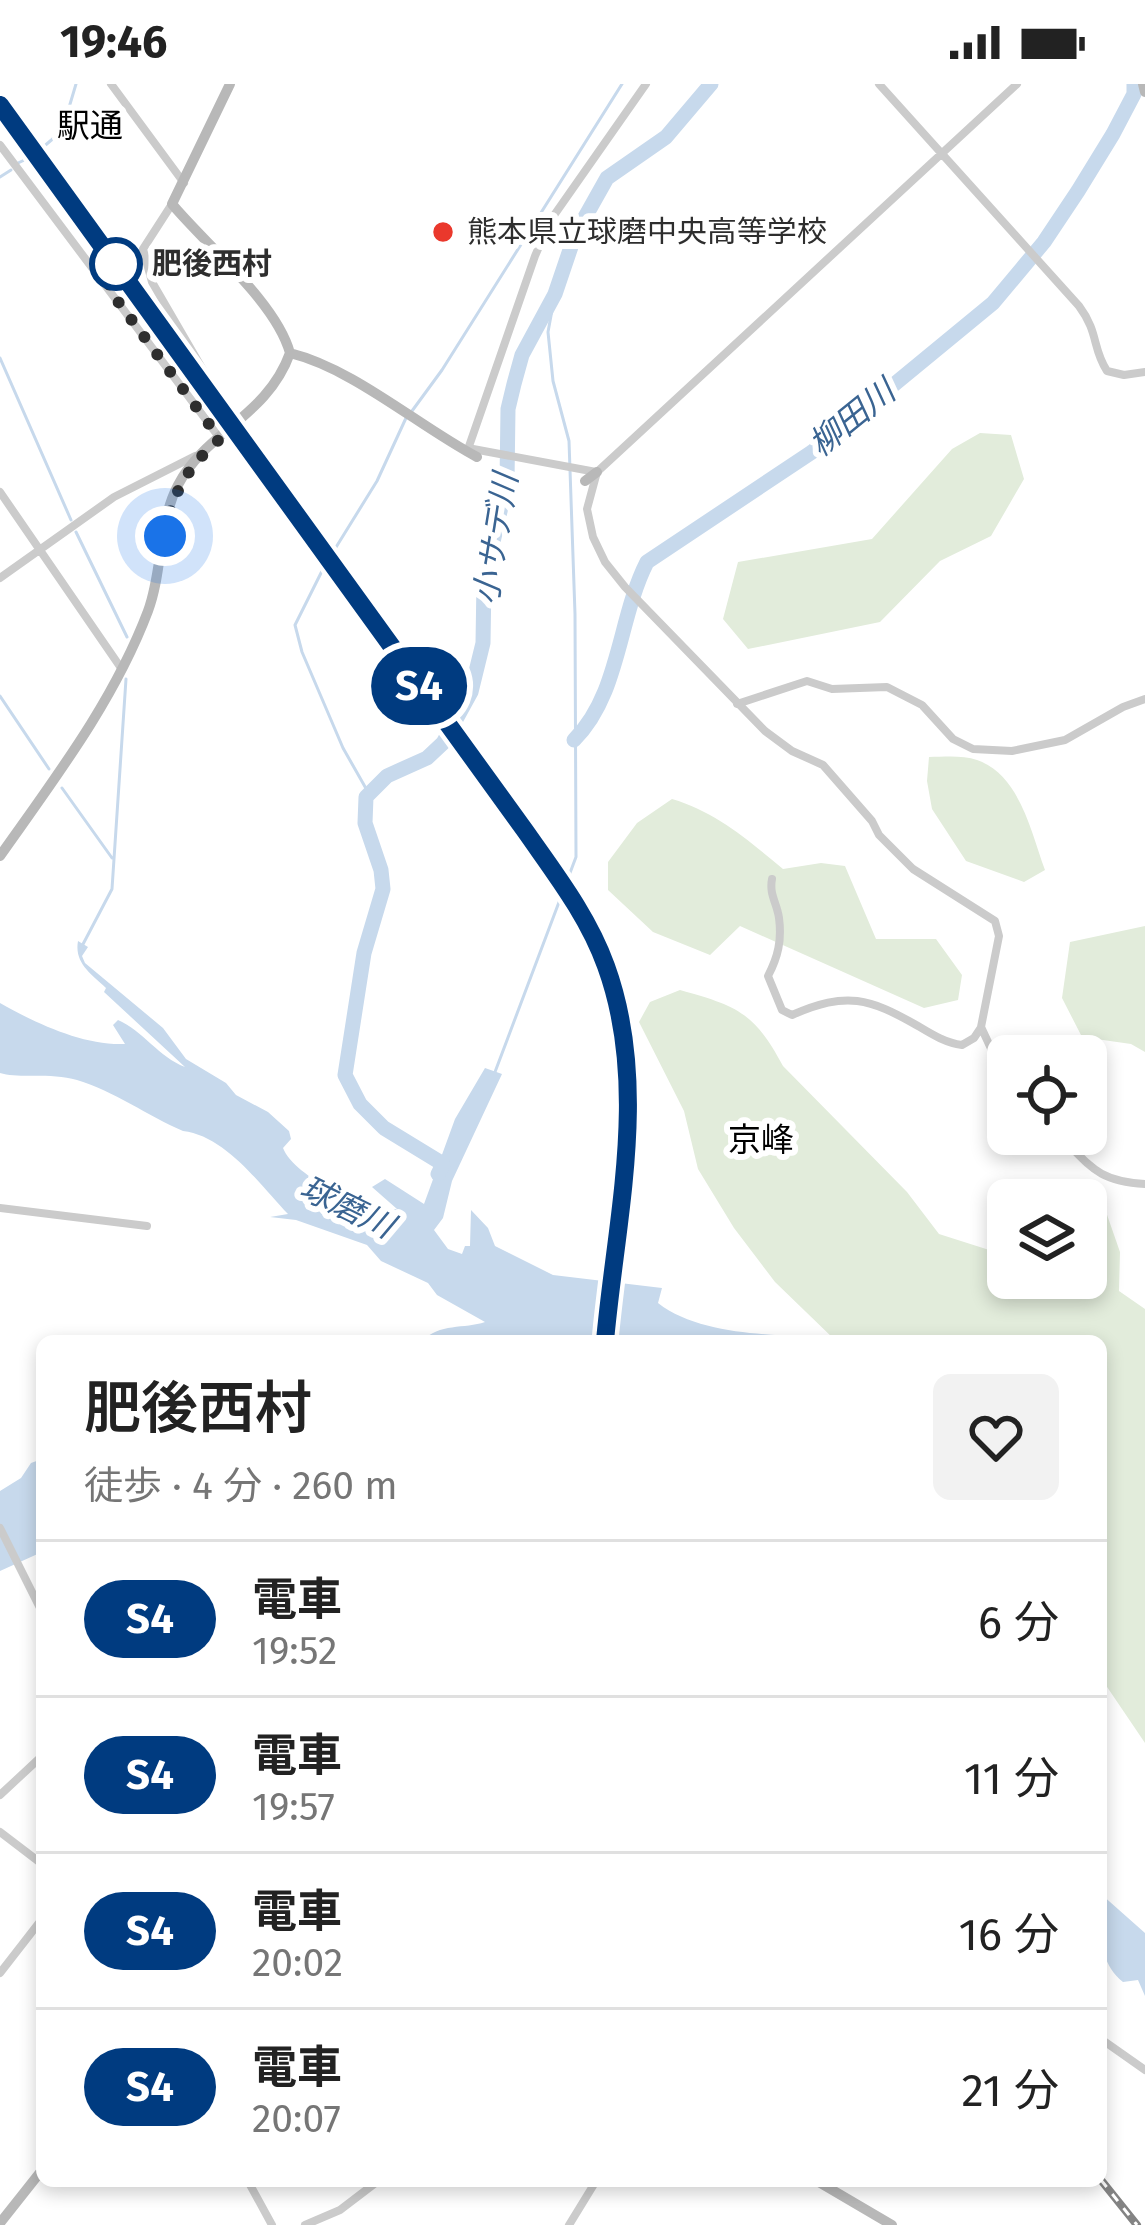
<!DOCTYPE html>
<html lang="ja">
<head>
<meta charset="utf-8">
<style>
  :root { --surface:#fff; --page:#f2f2f2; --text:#222; --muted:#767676; --line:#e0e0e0 }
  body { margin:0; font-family:"Fira Sans","Noto Sans JP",sans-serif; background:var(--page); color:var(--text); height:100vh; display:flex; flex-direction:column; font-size:45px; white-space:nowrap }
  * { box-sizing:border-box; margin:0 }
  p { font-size:39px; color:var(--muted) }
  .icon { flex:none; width:66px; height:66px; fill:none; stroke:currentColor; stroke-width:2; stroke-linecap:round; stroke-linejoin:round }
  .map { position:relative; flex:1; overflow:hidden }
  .sheet { position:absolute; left:36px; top:1251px; width:1071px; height:852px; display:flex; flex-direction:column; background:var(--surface); border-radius:18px; box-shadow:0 6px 18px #0003 }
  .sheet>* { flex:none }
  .badge { padding:0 24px; border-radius:39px; font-size:42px; line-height:78px }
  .controls { position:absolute; left:987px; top:951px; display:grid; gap:24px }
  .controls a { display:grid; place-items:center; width:120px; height:120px; border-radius:18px; background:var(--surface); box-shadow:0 6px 18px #0003; font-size:60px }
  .you { position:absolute; width:60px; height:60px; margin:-30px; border:9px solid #fff; border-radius:50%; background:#1a73e8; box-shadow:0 0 0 18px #1a73e833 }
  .map>.badge { position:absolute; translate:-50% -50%; box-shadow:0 0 0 6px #fff }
  .round { display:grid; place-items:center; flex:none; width:126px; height:126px; border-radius:18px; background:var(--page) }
  .headline { display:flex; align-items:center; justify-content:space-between; height:204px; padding:0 48px }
  h1 { font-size:57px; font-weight:600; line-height:90px }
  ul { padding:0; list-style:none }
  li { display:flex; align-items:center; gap:36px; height:156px; padding:0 48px; border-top:3px solid var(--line) }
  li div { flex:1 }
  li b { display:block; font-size:45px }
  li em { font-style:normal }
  li .badge { min-width:132px; font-weight:700; text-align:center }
  .status { display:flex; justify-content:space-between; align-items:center; height:84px; padding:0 60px; background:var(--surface); direction:ltr }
  .status svg { height:33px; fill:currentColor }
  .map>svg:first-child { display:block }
</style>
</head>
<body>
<div class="status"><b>19:46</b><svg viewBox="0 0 49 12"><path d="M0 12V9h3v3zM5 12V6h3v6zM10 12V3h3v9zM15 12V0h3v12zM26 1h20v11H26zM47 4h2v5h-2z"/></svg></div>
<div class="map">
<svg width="1145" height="2141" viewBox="0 0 1145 2141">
  <rect width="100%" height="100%" fill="#fff"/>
  <path fill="#e2ecdb" d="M980,349l31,2 13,44 -33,57 -51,25 -60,61 -132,27 -25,-30 15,-57 134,-23 80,-90z
    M929,673c15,0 34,-2 48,3 43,15 54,72 68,110l-21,12 -58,-21 -34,-52 -5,-28z
    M672,715c44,13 76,41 111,70l38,-6 24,3 31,73h60l26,36 -4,25 -34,8 -184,-82 -30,29 -57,-23 -45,-42v-28l29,-39z
    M1145,842v126l-14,-8 -49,-7 -20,-39 8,-56z
    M680,906c57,16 74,22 103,76l124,126 32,42 69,22v22h78v-78h-21l2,-13 31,2 22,63 -1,39 26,18v434l-44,-65v-337h-265l-61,-59 -41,-54 -36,-59 -14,-58 -45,-89 11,-20z"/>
  <path fill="#c7d9ec" d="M78,857l10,6 -6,9 3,7 78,65 23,31 40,24 10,12 32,17 21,19 2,8 -8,9c12,30 82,61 114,61l-25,-22 13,-8 39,25 31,-85 30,-51 17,6 -50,107 -9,37 -9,12 14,19 14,5 3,-8h5l1,-36 17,18 7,18 58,29 109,13 -4,15c36,28 94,31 138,33l8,5h-381c15,-18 42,-12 62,-19l-48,-27 -9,-12 -47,-22 -14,-16 -71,-25 -26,-3 18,-3c-27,-28 -62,-78 -105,-83 -35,-15 -69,-40 -106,-51 -27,-8 -59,-1 -77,-7v-70c35,20 84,43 125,41l-12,-19 5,-5c25,11 41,37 67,47l-81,-75 2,-4c-15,-14 -32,-25 -28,-47z
    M42,1375v93l-42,19v-80l21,-13 10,-15z
    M1101,1810l44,39v63l-7,-16 -15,2c-27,-21 -22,-57 -22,-88z"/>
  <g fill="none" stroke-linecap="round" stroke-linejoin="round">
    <path stroke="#c7d9ec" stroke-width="3" d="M42,64l20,-17 14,-47
      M18,79l13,-6
      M0,93l11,-7
      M0,274l71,162
      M412,327l30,-41 180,-286
      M76,448l51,105
      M0,612l49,73
      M62,704l50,70
      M368,708l-25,-44 -41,-96 -7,-27 30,-60 52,-84 29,-63
      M81,864l31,-59 14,-210
      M495,988l81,-215 -1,-243 -6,-173 -16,-60 -5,-49 7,-38"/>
    <path stroke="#c7d9ec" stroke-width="15" d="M574,656c46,-46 44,-121 73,-178l165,-110 181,-149 51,-61 34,-51 35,-57 21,-40v-10
      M438,1090l5,-10 -59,-36 -24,-24 -15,-29 19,-122 19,-64 -2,-19 -16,-47 1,-26 21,-21 40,-18 16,-15 28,-51 12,-49 1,-62 23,-100 1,-72 6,-25 8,-29 33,-61 20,-59 32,-57 59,-41 45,-53"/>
    <path stroke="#cbcbcb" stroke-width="8" d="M111,0l73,99
      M879,0l200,222c20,27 13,42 28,65l17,4 21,-3
      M0,61l219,292
      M172,120l-29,45 9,33 54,93
      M596,388l-123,-23 -6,3 68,-196 15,-35 96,-137
      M0,408l121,176
      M0,494l114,-81 81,-41
      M737,620l70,-23 25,8 55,-2 35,18 31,34 20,10 39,2 53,-11 58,-33 22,-8
      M772,795c-3,16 5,24 7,39 3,22 -1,39 -11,58l14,34 10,5c55,-24 77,-17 126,11 15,9 28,17 44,19l12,-7 6,-9
      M1008,1001l-27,-58 18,-91 -4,-15 -82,-52 -34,-34 -7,-14 -49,-56 -31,-14 -27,-20 -140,-144 -20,-25 -12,-25 -6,-28 10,-37 420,-388
      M1058,1050c33,32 38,47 87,50
      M0,1124l147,18
      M0,1444l42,84
      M0,1711l42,-39
      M0,1748l42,32
      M0,1889l42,-54
      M1101,1955l44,31
      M248,2097l24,44
      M305,2141l35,-15 38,-29
      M569,2141l27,-44"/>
    <path stroke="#b8b8b8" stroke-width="10" d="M230,0l-58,120c35,42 104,98 118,149
      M1143,0l2,8
      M290,269c64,16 127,72 187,104
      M585,397l12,-9
      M0,772c55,-78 114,-155 148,-245 15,-40 10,-88 30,-126 28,-54 89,-68 112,-132
      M817,2097l75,44
      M0,2139l42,-53"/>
    <defs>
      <path id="rail" d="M0,21l547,757c23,33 46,66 60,104 43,122 9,252 -2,375
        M1101,2096l36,45"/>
    </defs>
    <use href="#rail" stroke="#838383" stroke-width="8"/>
    <use href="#rail" stroke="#fff" stroke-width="3" stroke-dasharray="9" stroke-linecap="butt"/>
  </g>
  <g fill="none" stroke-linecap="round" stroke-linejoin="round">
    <defs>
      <path id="line" d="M0,21l526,727c30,43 62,84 80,134 44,121 10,252 -1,375"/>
    </defs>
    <use href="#line" stroke="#fff" stroke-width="27"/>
    <use href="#line" stroke="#003b80" stroke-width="18"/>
    <path stroke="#2e2e2e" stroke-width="12" stroke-dasharray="0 21.6" d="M116,180l-8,24 112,151c-33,28 -48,54 -55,97"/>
  </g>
  <circle fill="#ea382c" stroke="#fff" stroke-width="4.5" cx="443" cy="148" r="12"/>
  <circle fill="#fff" stroke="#003b80" stroke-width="6" cx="116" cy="180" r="24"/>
  <g text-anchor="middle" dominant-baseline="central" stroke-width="12" stroke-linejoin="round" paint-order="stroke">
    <g font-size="30" fill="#2e2e2e" stroke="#fff" text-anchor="start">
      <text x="467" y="148">熊本県立球磨中央高等学校</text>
    </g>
    <g font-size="30" font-weight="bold" fill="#2e2e2e" stroke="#fff" text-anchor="start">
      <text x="152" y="180">肥後西村</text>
    </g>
    <g font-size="33" fill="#000" stroke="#fff">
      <text x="90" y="42">駅通</text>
      <text x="761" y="1056">京峰</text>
    </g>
    <g font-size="33" font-style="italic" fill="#3a6492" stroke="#fff">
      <text transform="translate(852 334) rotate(-39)">柳田川</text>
      <text transform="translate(496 455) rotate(-81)">小サデ川</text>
      <text transform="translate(347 1123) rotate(26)">球磨川</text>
    </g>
  </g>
</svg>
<div class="controls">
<a><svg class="icon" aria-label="locate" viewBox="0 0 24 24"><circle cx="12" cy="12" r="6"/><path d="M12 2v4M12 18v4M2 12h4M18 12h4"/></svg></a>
<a><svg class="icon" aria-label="layers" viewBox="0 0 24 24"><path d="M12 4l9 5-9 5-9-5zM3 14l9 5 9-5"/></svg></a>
</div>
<div class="you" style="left:165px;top:452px"></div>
<b class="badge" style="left:419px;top:602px;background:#003b80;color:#fff">S4</b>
<section class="sheet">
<div class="headline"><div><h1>肥後西村</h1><p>徒歩 · 4 分 · 260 m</p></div><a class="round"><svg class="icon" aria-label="heart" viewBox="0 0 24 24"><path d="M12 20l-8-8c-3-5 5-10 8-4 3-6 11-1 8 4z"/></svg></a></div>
<ul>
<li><span class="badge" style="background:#003b80;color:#fff">S4</span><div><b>電車</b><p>19:52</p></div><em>6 分</em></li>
<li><span class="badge" style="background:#003b80;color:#fff">S4</span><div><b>電車</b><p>19:57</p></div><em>11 分</em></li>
<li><span class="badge" style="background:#003b80;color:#fff">S4</span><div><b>電車</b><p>20:02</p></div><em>16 分</em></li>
<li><span class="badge" style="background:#003b80;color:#fff">S4</span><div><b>電車</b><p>20:07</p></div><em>21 分</em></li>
</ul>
</section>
</div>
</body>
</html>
